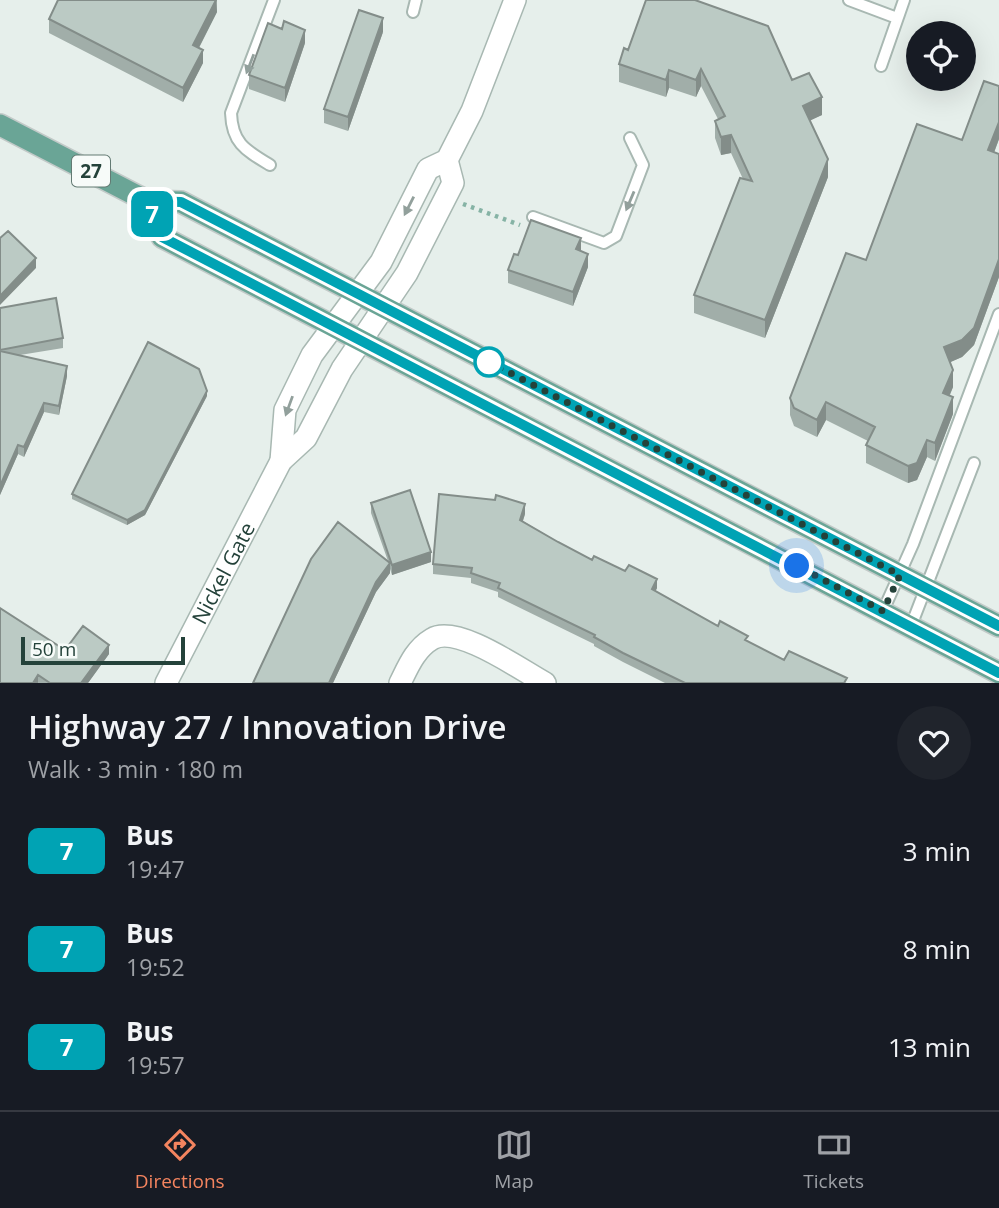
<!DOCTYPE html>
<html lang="en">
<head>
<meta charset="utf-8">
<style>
  :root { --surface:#171b24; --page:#20242c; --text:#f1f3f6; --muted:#9ea1a6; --line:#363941; --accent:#f4845f }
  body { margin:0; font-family:"Open Sans",sans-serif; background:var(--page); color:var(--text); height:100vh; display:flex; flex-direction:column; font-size:26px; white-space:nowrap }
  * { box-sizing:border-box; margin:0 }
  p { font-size:23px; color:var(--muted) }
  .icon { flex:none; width:38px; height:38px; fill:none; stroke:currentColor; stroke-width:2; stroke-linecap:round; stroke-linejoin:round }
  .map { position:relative; height:683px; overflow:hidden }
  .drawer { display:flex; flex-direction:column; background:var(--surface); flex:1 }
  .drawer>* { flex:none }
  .badge { padding:0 14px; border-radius:10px; font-size:24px; line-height:46px }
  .tools { position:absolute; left:906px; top:21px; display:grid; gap:14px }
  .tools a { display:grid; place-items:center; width:70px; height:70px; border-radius:50%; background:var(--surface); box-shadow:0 7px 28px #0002; font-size:35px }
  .scale { position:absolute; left:21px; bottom:18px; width:164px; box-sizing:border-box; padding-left:7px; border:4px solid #24423a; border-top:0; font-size:19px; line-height:24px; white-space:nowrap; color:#24423a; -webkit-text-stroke:5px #f7fbf9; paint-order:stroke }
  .you { position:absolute; width:35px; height:35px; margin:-18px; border:5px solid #fff; border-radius:50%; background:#1a73e8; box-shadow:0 0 0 10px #1a73e833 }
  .map>.badge { position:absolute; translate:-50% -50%; box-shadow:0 0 0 4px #fff }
  .round { display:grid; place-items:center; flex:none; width:74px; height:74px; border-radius:37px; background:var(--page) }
  .headline { display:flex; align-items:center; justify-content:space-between; height:119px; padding:0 28px }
  h1 { font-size:33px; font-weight:600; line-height:52px }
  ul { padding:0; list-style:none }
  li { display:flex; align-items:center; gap:21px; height:98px; padding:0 28px }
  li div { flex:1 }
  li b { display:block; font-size:26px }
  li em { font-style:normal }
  li .badge { min-width:77px; font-weight:700; text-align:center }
  .tab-bar { display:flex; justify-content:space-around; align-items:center; height:98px; border-top:2px solid var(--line); background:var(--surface); font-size:19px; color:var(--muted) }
  .tab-bar a { display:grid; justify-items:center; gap:4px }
  .tab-bar .current { color:var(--accent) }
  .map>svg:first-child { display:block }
</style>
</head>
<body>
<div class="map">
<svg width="999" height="683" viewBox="0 0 999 683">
  <rect width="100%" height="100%" fill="#e6efeb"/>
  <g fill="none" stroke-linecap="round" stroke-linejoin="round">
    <defs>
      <path id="lane" d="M849,0l48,18
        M413,12l3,-12
        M881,66l23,-66
        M270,165c-25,-15 -38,-22 -39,-52l43,-113
        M533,217l71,26 12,-7 27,-71 -13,-27
        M883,611l30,-67 86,-230
        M911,626l63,-163"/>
      <g id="street">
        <path d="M281,461l4,-51 27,-55 69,-93 47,-93 19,-9 25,-49 43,-111"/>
        <path id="s1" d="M166,683l115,-222 25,-23 36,-69 65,-96 46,-90 -6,-23"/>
        <path d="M400,683c8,-16 15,-34 32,-44 25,-15 89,31 113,44"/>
      </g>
      <path id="primary" d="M0,125l147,76 34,1 818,424
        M147,201l15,36 837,436"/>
    </defs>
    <use href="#lane" stroke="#a8b8b2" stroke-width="14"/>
    <use href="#street" stroke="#a8b8b2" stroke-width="24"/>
    <use href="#primary" stroke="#c2cac8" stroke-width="24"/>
    <path stroke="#86b3a5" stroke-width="4.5" stroke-dasharray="3.5 5" stroke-linecap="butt" d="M463,204l57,21"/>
    <use href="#lane" stroke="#fff" stroke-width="10"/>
    <use href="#street" stroke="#fff" stroke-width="21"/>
    <use href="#primary" stroke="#6aa596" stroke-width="21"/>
  </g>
  <path fill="#a1aea9" d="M217,0v12l-18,36 4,15 -20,39 -134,-69v-14z
    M383,32l-35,99 -24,-8v-14z
    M305,43l-20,59 -36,-13v-14z
    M628,50l164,30 30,35 -13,5 19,57 -63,161 -71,-25v-18l49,-116 -12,-26 -10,2 -6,-17v-17l3,-2 -17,-33 -5,11 -27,-9 -3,9 -47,-15v-18z
    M999,86v53l-5,14 5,1v123l-25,68 -12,12 -12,5 3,25 -3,8 3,19 -18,47 -8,-4 -10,23 -9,3 -42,-20v-18l2,-4 -42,-21 -9,17 -23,-11 -4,-11v-17l76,-138 96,-120z
    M581,251l7,16 -15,39 -65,-23v-13l10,-15z
    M0,308l63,30v10l-43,7 47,21 -8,39 -15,-3 -20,45 -6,-3 -18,41z
    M207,396l-62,119 -18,10 -55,-26v-5z
    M371,503l60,59 -39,13 -2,-6v4l-14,19 -43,91h-80l135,-122 -17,-48z
    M525,514l-2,7 35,21 34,18 65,28 -2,3 28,16 101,53 63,23h-182l-42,-21 -29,-16v-2l-96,-47v-5l-27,-9v-5l-38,-4v-10z
    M65,650l44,4 -21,29h-88z"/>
  <path fill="#838d89" d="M216,0l1,12 -24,47v-14z
    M383,18v14l-35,99v-14z
    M305,30v13l-20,59v-14z
    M203,50v13l-20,39v-14z
    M701,69v17l-5,11v-17z
    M669,70v18l-3,9v-17z
    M822,97v18l-19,9v-18z
    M999,122v17l-11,29v-18z
    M731,135v18l-10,2v-18z
    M828,159v18l-63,161v-18z
    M581,238v14l-5,-3z
    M588,254v13l-15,39v-14z
    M36,258v10l-36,37v-9z
    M999,259v18l-25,68 -12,12 -18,8v-18z
    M67,366v10l-8,39v-9z
    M953,370v17l-10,23v-17z
    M207,391v5l-62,119 -18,10v-5z
    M953,397v17l-18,47v-18z
    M826,402v18l-9,17v-17z
    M44,403v9l-20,45v-10z
    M927,440v17l-10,23 -9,3v-17z
    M18,445v9l-18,41v-9z
    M525,504v10l-5,15v-9z
    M431,552v10l-39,13v-10z
    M390,563v10l-14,19 -43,91h-4l47,-101z
    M657,579v9l-5,11v-10z
    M109,645v9l-21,29h-7z
    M38,675v8h-5z"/>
  <path fill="#bbcac4" stroke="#838d89" stroke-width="2" d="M58,0h158l-23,45 10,5 -20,38 -134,-69z
    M646,0h49l73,26 24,54 17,-7 13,24 -19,9 25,53 -63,161 -71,-25 46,-117 12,3 -21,-46 -10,2 -6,-16 10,-5 -24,-47 -5,11 -27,-10 -3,10 -47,-16 5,-16 4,2z
    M359,10l24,8 -35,99 -24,-8z
    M284,21l21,9 -20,58 -36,-13 19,-52 14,6z
    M984,81l15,5v36l-11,28 11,4v105l-25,69 -12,12 -18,7 9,23 -10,23 10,4 -18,46 -8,-3 -10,23 -9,3 -42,-21 9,-18 -49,-25 -9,18 -23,-12 -4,-10 56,-145 20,7 51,-136 45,16z
    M531,220l50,18 -5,11 12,5 -15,38 -65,-22 6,-16 4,1z
    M8,231l28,27 -36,38v-58z
    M56,298l7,40 -63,12v-42z
    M148,342l51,27 8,22 -62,119 -18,10 -55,-26z
    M0,351l67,15 -8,40 -15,-3 -20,44 -6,-2 -18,41z
    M410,490l21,62 -39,13 -21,-62z
    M439,494l56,6 1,-5 29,9 -5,16 38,22 34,18 2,-4 31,15 4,-6 28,14 -5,10 66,37 2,-5 28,15 -3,4 39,20 5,-9 58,27 -3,5h-159l-62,-30 -29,-16 1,-2 -97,-47 2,-5 -29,-10 1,-5 -39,-4z
    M338,522l52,41 -14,19 -47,101h-76l58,-124z
    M0,608l65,42 18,-24 26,19 -28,38h-31l-12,-8 -5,8h-33z"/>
  <defs><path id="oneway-solid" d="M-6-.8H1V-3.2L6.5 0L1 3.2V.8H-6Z" transform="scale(1.75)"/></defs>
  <g fill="#92a09c">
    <use href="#oneway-solid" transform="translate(250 64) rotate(111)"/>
    <use href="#oneway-solid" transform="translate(630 201) rotate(113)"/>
    <use href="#oneway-solid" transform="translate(409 206) rotate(117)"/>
    <use href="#oneway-solid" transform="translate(289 406) rotate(110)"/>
  </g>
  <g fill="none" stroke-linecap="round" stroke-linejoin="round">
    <defs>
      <path id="line" d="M999,626l-818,-424 -34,-1 15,36 837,436"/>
    </defs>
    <use href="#line" stroke="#fff" stroke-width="16"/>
    <use href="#line" stroke="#00a3b4" stroke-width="10"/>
    <path stroke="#24423a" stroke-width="7" stroke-dasharray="0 12.6" d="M489,362l411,213 -17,36 -86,-45"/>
  </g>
  <circle fill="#fff" stroke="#00a3b4" stroke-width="3.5" cx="489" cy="362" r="14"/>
  <g text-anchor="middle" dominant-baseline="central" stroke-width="6" stroke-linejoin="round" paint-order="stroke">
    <rect fill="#f7fbf9" stroke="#637a73" stroke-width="2" x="72" y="155.5" width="38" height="31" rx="5"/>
    <g font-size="19" font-weight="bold" fill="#24423a">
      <text x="91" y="171">27</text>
    </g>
    <g font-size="21" fill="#24423a" stroke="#f7fbf9">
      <text stroke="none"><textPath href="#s1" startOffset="124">Nickel Gate</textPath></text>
    </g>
  </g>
</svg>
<div class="tools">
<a><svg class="icon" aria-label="locate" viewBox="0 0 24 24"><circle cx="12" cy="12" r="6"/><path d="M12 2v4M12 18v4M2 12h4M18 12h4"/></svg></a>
</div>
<div class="scale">50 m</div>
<div class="you" style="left:797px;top:566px"></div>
<b class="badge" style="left:152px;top:214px;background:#00a3b4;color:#fff">7</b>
</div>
<section class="drawer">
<div class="headline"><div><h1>Highway 27 / Innovation Drive</h1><p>Walk · 3 min · 180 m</p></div><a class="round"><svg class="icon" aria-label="heart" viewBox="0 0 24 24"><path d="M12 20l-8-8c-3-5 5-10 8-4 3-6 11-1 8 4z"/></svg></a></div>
<ul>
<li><span class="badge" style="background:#00a3b4;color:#fff">7</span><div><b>Bus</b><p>19:47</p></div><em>3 min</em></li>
<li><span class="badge" style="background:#00a3b4;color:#fff">7</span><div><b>Bus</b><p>19:52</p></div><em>8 min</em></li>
<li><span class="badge" style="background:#00a3b4;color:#fff">7</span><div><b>Bus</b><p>19:57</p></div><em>13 min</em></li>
</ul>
</section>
<nav class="tab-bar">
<a class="current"><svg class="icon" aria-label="directions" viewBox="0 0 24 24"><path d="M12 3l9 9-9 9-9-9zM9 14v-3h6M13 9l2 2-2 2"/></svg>Directions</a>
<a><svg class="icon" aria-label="map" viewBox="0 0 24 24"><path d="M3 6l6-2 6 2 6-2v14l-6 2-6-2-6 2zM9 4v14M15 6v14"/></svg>Map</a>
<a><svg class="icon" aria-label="tickets" viewBox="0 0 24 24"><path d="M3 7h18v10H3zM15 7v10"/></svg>Tickets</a>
</nav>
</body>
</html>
